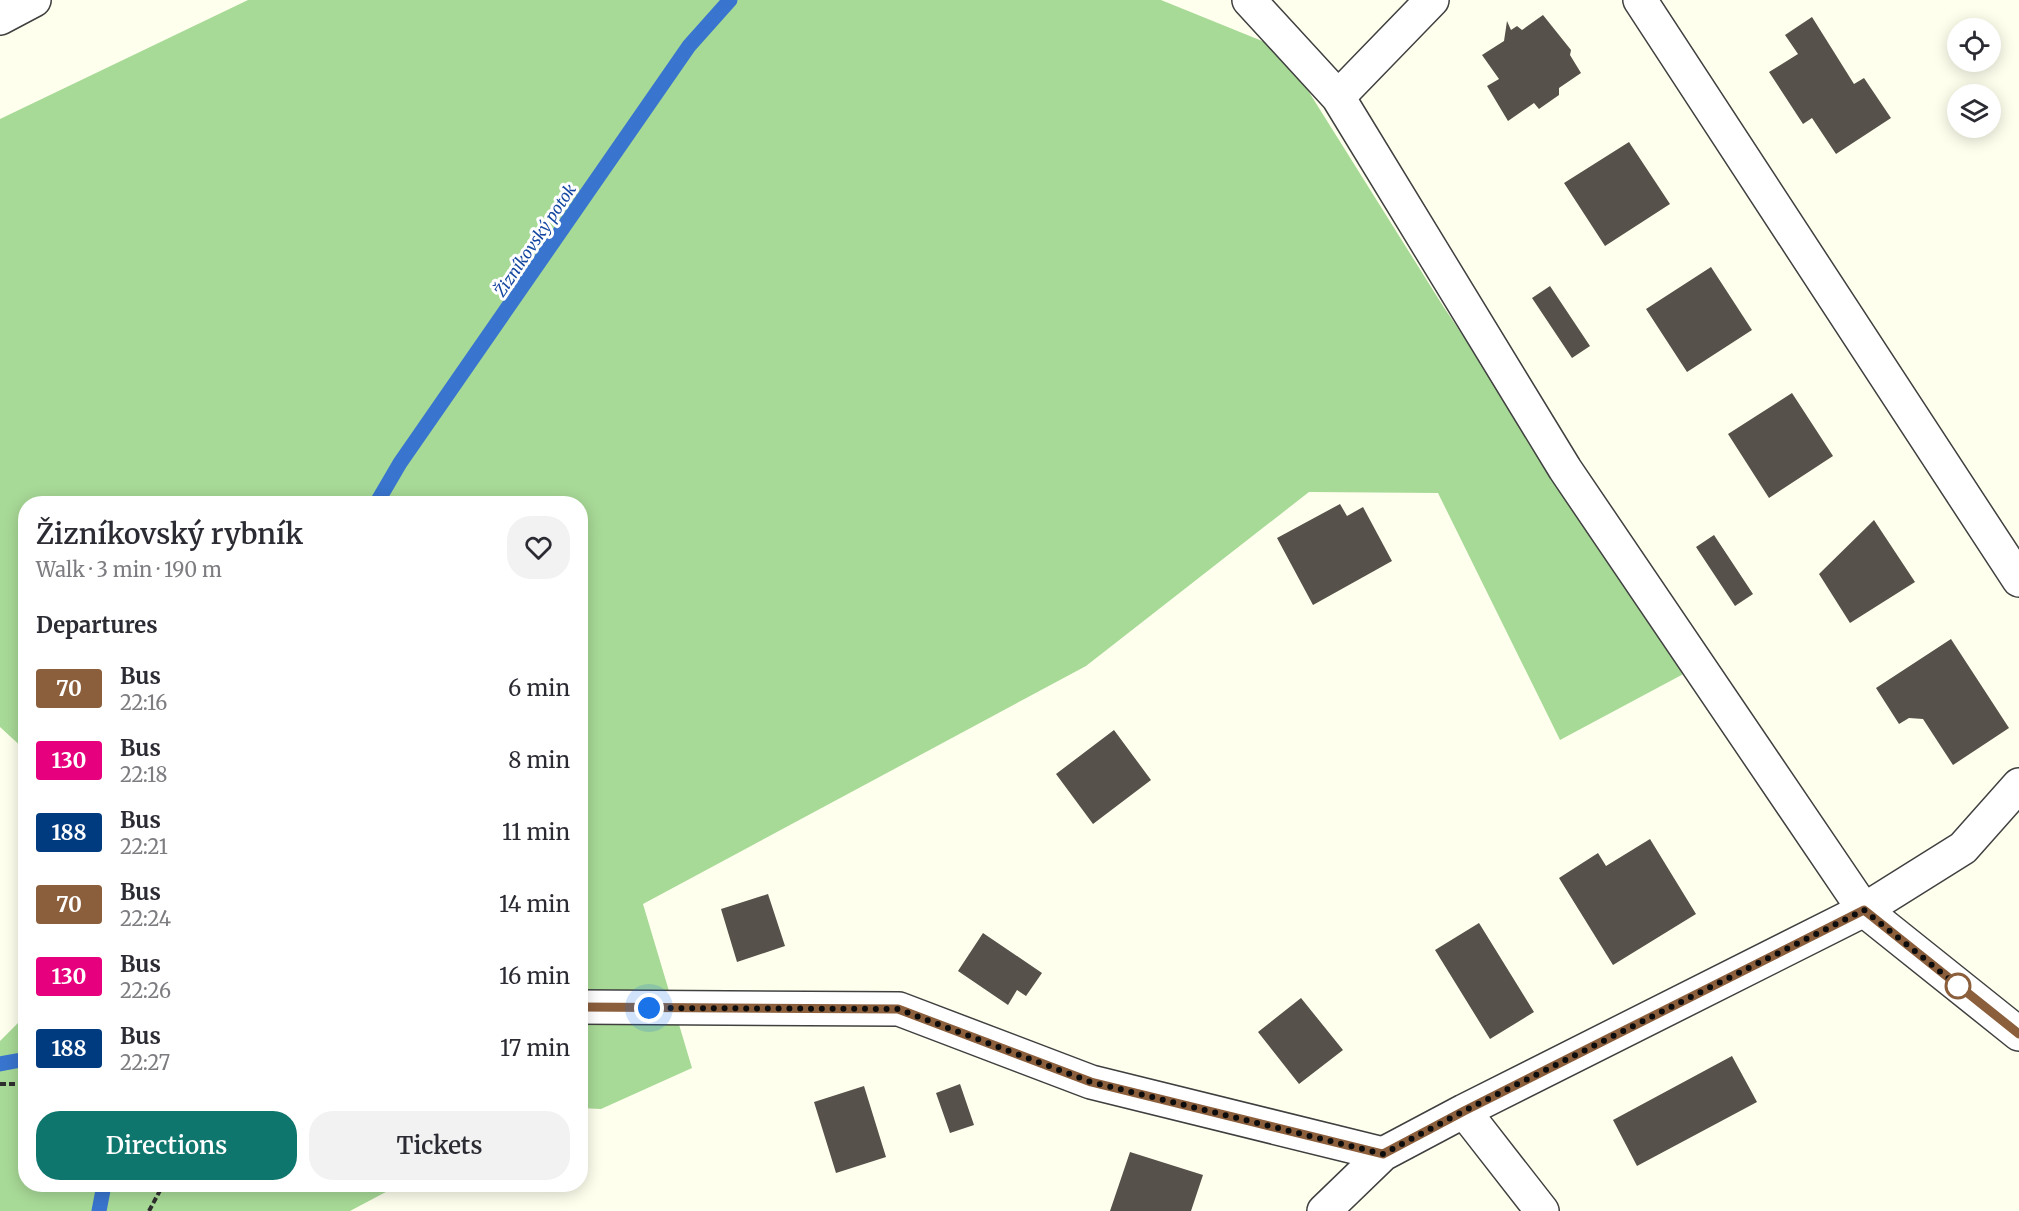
<!DOCTYPE html>
<html lang="en">
<head>
<meta charset="utf-8">
<style>
  :root { --surface:#fff; --page:#f2f2f3; --text:#2b2b33; --muted:#7c7c81; --accent:#0f766e }
  body { margin:0; font-family:Merriweather,serif; background:var(--page); color:var(--text); height:100vh; display:flex; flex-direction:column; font-size:22px; white-space:nowrap }
  * { box-sizing:border-box; margin:0 }
  p { font-size:20px; color:var(--muted) }
  .icon { flex:none; width:33px; height:33px; fill:none; stroke:currentColor; stroke-width:2; stroke-linecap:round; stroke-linejoin:round }
  .map { position:relative; flex:1; overflow:hidden }
  .panel { position:absolute; left:18px; top:496px; width:570px; height:696px; display:flex; flex-direction:column; background:var(--surface); border-radius:24px; box-shadow:0 3px 15px #0003 }
  .panel>* { flex:none }
  .badge { padding:0 12px; border-radius:4px; font-size:21px; line-height:39px }
  .buttons { position:absolute; left:1947px; top:18px; display:grid; gap:12px }
  .buttons a { display:grid; place-items:center; width:54px; height:54px; border-radius:50%; background:var(--surface); box-shadow:0 3px 15px #0003; font-size:30px }
  .you { position:absolute; width:30px; height:30px; margin:-15px; border:4px solid #fff; border-radius:50%; background:#1a73e8; box-shadow:0 0 0 9px #1a73e833 }
  .map>.badge { position:absolute; translate:-50% -50%; box-shadow:0 0 0 3px #fff }
  h2 { padding:0 18px; font-size:22px; line-height:54px }
  .round { display:grid; place-items:center; flex:none; width:63px; height:63px; border-radius:24px; background:var(--page) }
  .overview { display:flex; align-items:center; justify-content:space-between; height:102px; padding:0 18px }
  h1 { font-size:28px; font-weight:600; line-height:45px }
  .action { display:flex; gap:12px; margin-top:auto; padding:12px 18px }
  .action a { flex:1; height:69px; border-radius:24px; background:var(--accent); color:#fff; font-size:24px; font-weight:600; line-height:69px; text-align:center }
  .action a+a { background:var(--page); color:var(--text) }
  ul { padding:0; list-style:none }
  li { display:flex; align-items:center; gap:18px; height:72px; padding:0 18px }
  li div { flex:1 }
  li b { display:block; font-size:22px }
  li em { font-style:normal }
  li .badge { min-width:66px; font-weight:700; text-align:center }
  .map>svg:first-child { display:block }
</style>
</head>
<body>
<div class="map">
<svg width="2019" height="1211" viewBox="0 0 2019 1211">
  <rect width="100%" height="100%" fill="#ffe"/>
  <path fill="#a8da97" d="M248,0h913l121,49 161,257 246,365 -129,69 -122,-247 -129,-1 -223,174 -443,238 49,164 -91,41 -21,-1v-604h-554l-1,246 -25,-23v-608z
    M25,1016l1,169h373l-49,26h-350v-170z"/>
  <g fill="none" stroke-linecap="round" stroke-linejoin="round">
    <path stroke="#3975ce" stroke-width="15" d="M376,504l24,-41 289,-417 41,-46
      M0,1064l21,-4 5,-3
      M99,1211l5,-26"/>
  </g>
  <path fill="#56514a" d="M1543,15l28,35 -1,5 11,18 -22,15v7l-20,14 -5,-6 -26,18 -21,-35 12,-7 -17,-24 22,-14 3,-20 4,9 6,-4 5,4z
    M1812,17l42,67 10,-6 27,40 -55,36 -24,-36 -9,6 -34,-52 29,-18 -13,-19z
    M1629,142l41,62 -65,42 -41,-63z
    M1711,267l41,63 -65,42 -41,-63z
    M1550,286l40,60 -18,12 -40,-60z
    M1792,393l41,63 -64,42 -41,-64z
    M1340,504l7,12 16,-9 29,54 -79,44 -36,-67z
    M1874,520l41,62 -65,41 -31,-49z
    M1714,535l39,59 -18,12 -39,-59z
    M1951,639l58,89 -56,37 -30,-46 -14,-1 -10,6 -23,-36z
    M1114,730l37,50 -58,44 -37,-50z
    M1650,839l46,75 -83,51 -54,-87 39,-25 8,13z
    M768,894l17,52 -48,16 -16,-53z
    M1479,923l55,89 -44,27 -55,-89z
    M983,933l59,40 -16,23 -9,-6 -9,15 -50,-34z
    M1301,998l42,52 -44,34 -41,-52z
    M1732,1056l25,46 -120,64 -24,-46z
    M960,1084l14,41 -24,8 -14,-40z
    M864,1086l22,71 -50,16 -22,-71z
    M1130,1152l73,23 -12,36h-81z"/>
  <g fill="none" stroke-linecap="round" stroke-linejoin="round">
    <defs>
      <path id="minor" d="M1249,0l89,97 227,372 299,441 99,-62 56,-63
        M1640,0l379,580
        M0,18l34,-18
        M1338,97l94,-97
        M580,1007l319,2 192,73 292,72
        M1464,1111l78,100
        M1324,1211l59,-57 81,-43 400,-201 155,124"/>
    </defs>
    <use href="#minor" stroke="#404040" stroke-width="36"/>
    <path stroke="#2f2f2f" stroke-width="4" stroke-dasharray="6 3" stroke-linecap="butt" d="M0,1084h26
      M149,1211l14,-26"/>
    <use href="#minor" stroke="#fff" stroke-width="33"/>
  </g>
  <g fill="none" stroke-linecap="round" stroke-linejoin="round">
    <defs>
      <path id="line" d="M580,1007l318,2 193,73 292,72 81,-43 400,-201 155,124"/>
    </defs>
    <use href="#line" stroke="#fff" stroke-width="14"/>
    <use href="#line" stroke="#8b5e3c" stroke-width="9"/>
    <path stroke="#0d0d0d" stroke-width="6" stroke-dasharray="0 10.8" d="M649,1008l249,1 193,73 292,72 81,-43 400,-201 94,76"/>
  </g>
  <circle fill="#fff" stroke="#8b5e3c" stroke-width="3" cx="1958" cy="986" r="12"/>
  <g text-anchor="middle" dominant-baseline="central" stroke-width="6" stroke-linejoin="round" paint-order="stroke">
    <g font-size="16" font-style="italic" fill="#1648a0" stroke="#fff">
      <text transform="translate(535 240) rotate(-56)">Žizníkovský potok</text>
    </g>
  </g>
</svg>
<div class="buttons">
<a><svg class="icon" aria-label="locate" viewBox="0 0 24 24"><circle cx="12" cy="12" r="6"/><path d="M12 2v4M12 18v4M2 12h4M18 12h4"/></svg></a>
<a><svg class="icon" aria-label="layers" viewBox="0 0 24 24"><path d="M12 4l9 5-9 5-9-5zM3 14l9 5 9-5"/></svg></a>
</div>
<div class="you" style="left:649px;top:1008px"></div>
<section class="panel">
<div class="overview"><div><h1>Žizníkovský rybník</h1><p>Walk · 3 min · 190 m</p></div><a class="round"><svg class="icon" aria-label="heart" viewBox="0 0 24 24"><path d="M12 20l-8-8c-3-5 5-10 8-4 3-6 11-1 8 4z"/></svg></a></div>
<h2>Departures</h2>
<ul>
<li><span class="badge" style="background:#8b5e3c;color:#fff">70</span><div><b>Bus</b><p>22:16</p></div><em>6 min</em></li>
<li><span class="badge" style="background:#e6007e;color:#fff">130</span><div><b>Bus</b><p>22:18</p></div><em>8 min</em></li>
<li><span class="badge" style="background:#003b80;color:#fff">188</span><div><b>Bus</b><p>22:21</p></div><em>11 min</em></li>
<li><span class="badge" style="background:#8b5e3c;color:#fff">70</span><div><b>Bus</b><p>22:24</p></div><em>14 min</em></li>
<li><span class="badge" style="background:#e6007e;color:#fff">130</span><div><b>Bus</b><p>22:26</p></div><em>16 min</em></li>
<li><span class="badge" style="background:#003b80;color:#fff">188</span><div><b>Bus</b><p>22:27</p></div><em>17 min</em></li>
</ul>
<div class="action"><a>Directions</a><a>Tickets</a></div>
</section>
</div>
</body>
</html>
